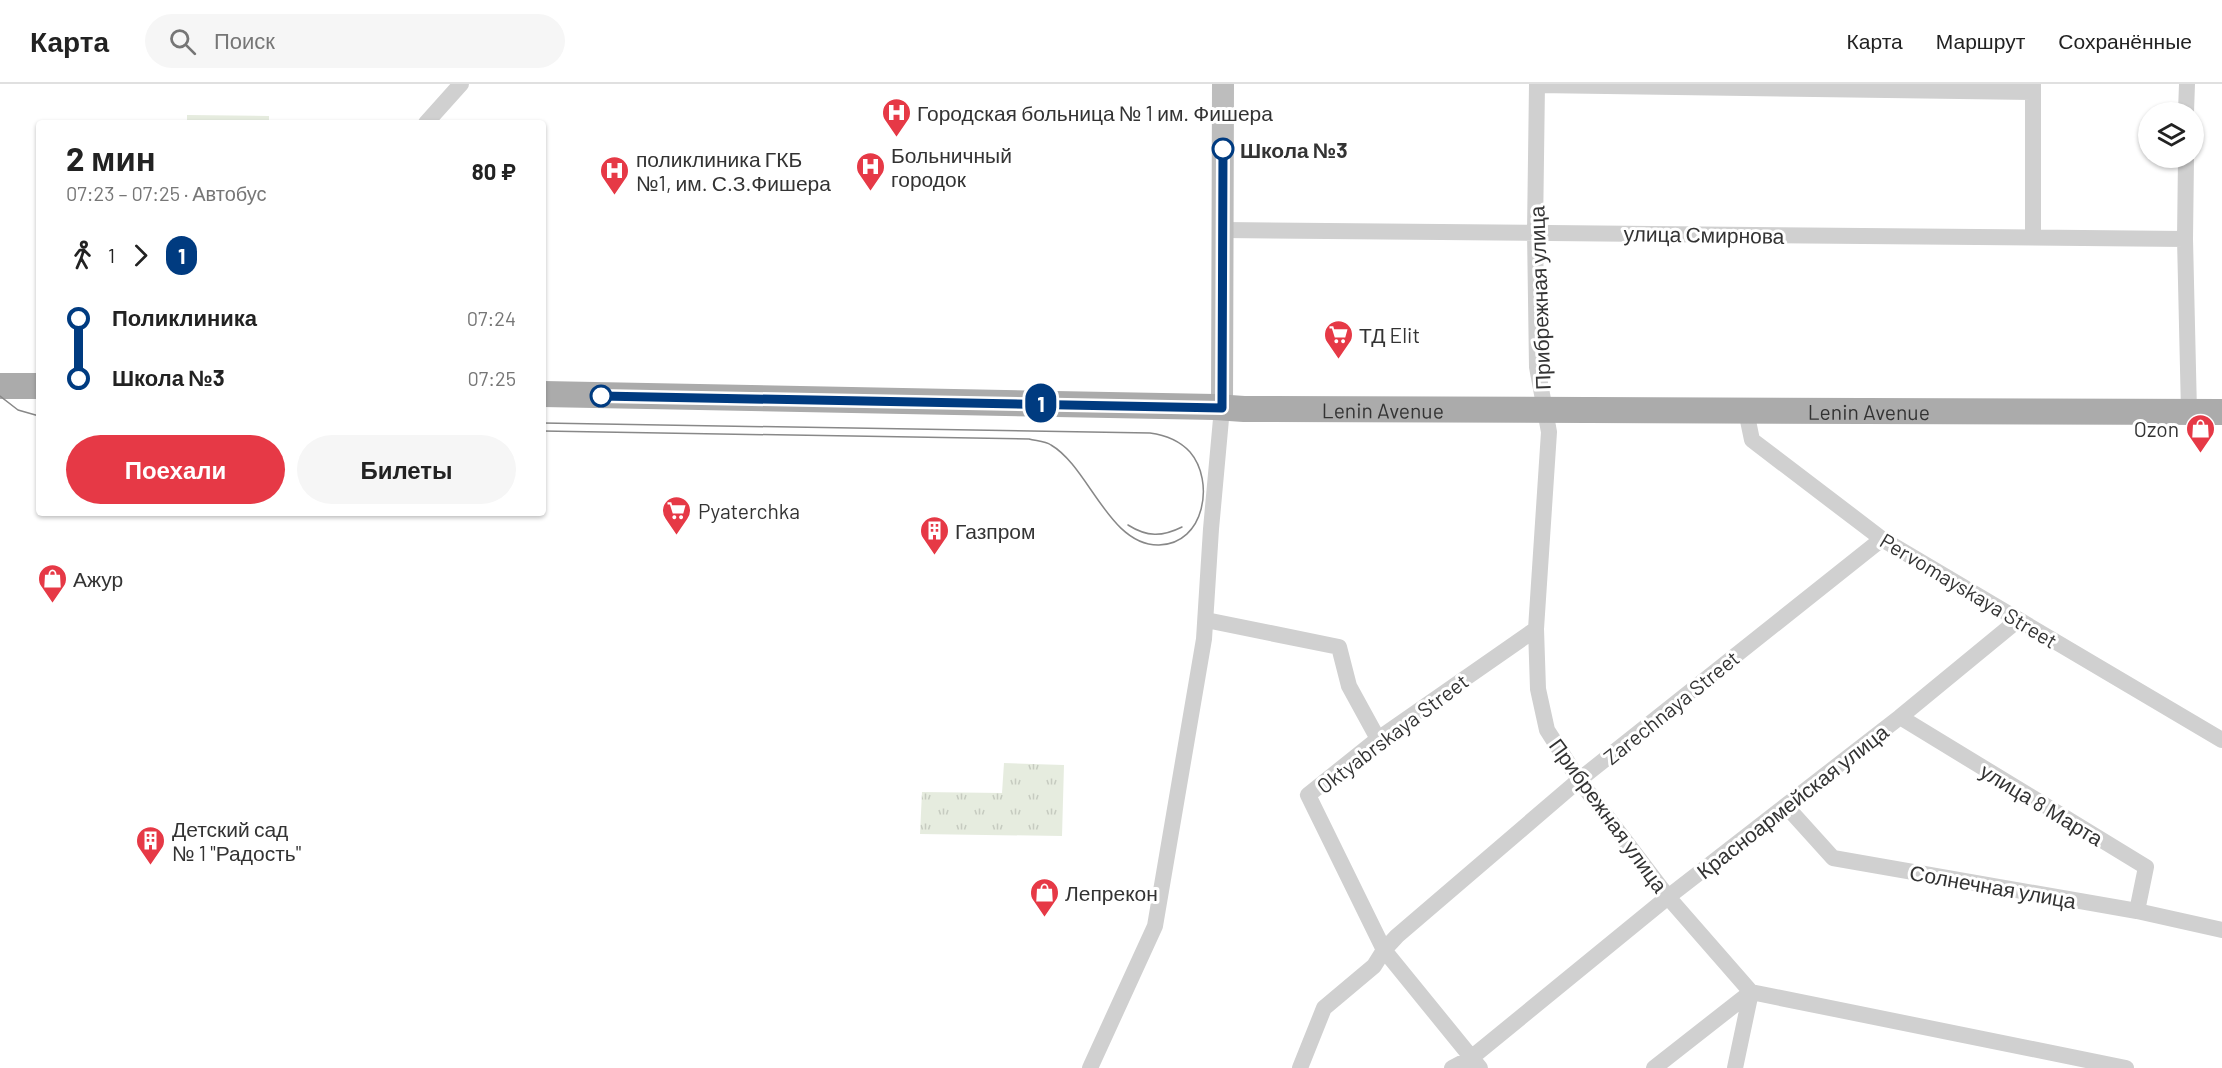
<!DOCTYPE html>
<html lang="ru">
<head>
<meta charset="utf-8">
<style>
  :root { --surface:#fff; --page:#f6f6f6; --text:#222; --muted:#767676; --line:#e0e0e0; --accent:#e63946 }
  body { margin:0; font-family:Barlow,sans-serif; background:var(--page); color:var(--text); height:100vh; display:flex; flex-direction:column; font-size:22px; white-space:nowrap }
  * { box-sizing:border-box; margin:0 }
  p { font-size:20px; color:var(--muted) }
  .icon { flex:none; width:33px; height:33px; fill:none; stroke:currentColor; stroke-width:2; stroke-linecap:round; stroke-linejoin:round }
  .map { position:relative; flex:1; overflow:hidden }
  .drawer { position:absolute; left:36px; top:36px; width:510px; height:396px; display:flex; flex-direction:column; background:var(--surface); border-radius:6px; box-shadow:0 2px 4px #0004 }
  .drawer>* { flex:none }
  .badge { padding:0 12px; border-radius:20px; font-size:21px; line-height:39px }
  .tools { position:absolute; left:2138px; top:18px; display:grid; gap:12px }
  .tools a { display:grid; place-items:center; width:66px; height:66px; border-radius:50%; background:var(--surface); box-shadow:0 2px 4px #0004; font-size:30px }
  .map>.badge { position:absolute; translate:-50% -50%; box-shadow:0 0 0 3px #fff }
  .legs { display:flex; align-items:center; gap:9px; height:66px; padding:0 30px; font-size:20px }
  .legs p { margin-inline-start:auto }
  .head { display:flex; align-items:center; justify-content:space-between; height:102px; padding:0 30px }
  h1 { font-size:33px; font-weight:700; line-height:45px }
  .button { display:flex; gap:12px; margin-top:auto; padding:12px 30px }
  .button a { flex:1; height:69px; border-radius:36px; background:var(--accent); color:#fff; font-size:24px; font-weight:700; line-height:69px; text-align:center }
  .button a+a { background:var(--page); color:var(--text) }
  ul { padding:0 30px; list-style:none }
  li { display:flex; align-items:center; gap:21px; height:60px; font-size:22px }
  li i { display:grid; place-items:center; width:9px; height:100%; margin:0 8px; background:currentColor }
  li i::after { content:''; width:15px; height:15px; margin:-8px; border:4px solid; border-radius:50%; background:var(--surface) }
  li p { margin-inline-start:auto }
  li:first-child i { background:linear-gradient(#0000 50%,currentColor 0) }
  li:last-child i { background:linear-gradient(currentColor 50%,#0000 0) }
  header { display:flex; align-items:center; gap:36px; box-sizing:border-box; height:84px; padding:0 30px; background:var(--surface); border-bottom:2px solid var(--line) }
  header strong { font-size:28px }
  nav { display:flex; gap:33px; margin-inline-start:auto; font-size:21px }
  .search { width:420px; height:54px; background:var(--page); display:flex; align-items:center; gap:15px; box-sizing:border-box; padding:0 21px; border-radius:33px; color:var(--muted); font-size:22px }
  .map>svg:first-child { display:block }
</style>
</head>
<body>
<header>
<strong>Карта</strong>
<div class="search"><svg class="icon" aria-label="search" viewBox="0 0 24 24"><circle cx="10" cy="10" r="6"/><path d="M15 15l6 6"/></svg>Поиск</div>
<nav><a>Карта</a><a>Маршрут</a><a>Сохранённые</a></nav>
</header>
<div class="map">
<svg width="2222" height="984" viewBox="0 0 2222 984">
  <defs>
    <pattern id="park-tufts" width="24" height="20" patternUnits="userSpaceOnUse" patternTransform="scale(1.5)"><rect width="24" height="20" fill="#e6ecdf"/><path d="M3 7l-1-3M5 7V3M7 7l1-3M15 17l-1-3M17 17v-4M19 17l1-3" fill="none" stroke="#c6cbc0"/></pattern>
  </defs>
  <rect width="100%" height="100%" fill="#fff"/>
  <path fill="url(#park-tufts)" d="M1004,679l60,2 -2,71 -142,-2 2,-42 80,1z"/>
  <path fill="#e6ecdf" d="M187,31l82,1v7h-82z"/>
  <g fill="none" stroke-linecap="round" stroke-linejoin="round">
    <path stroke="#d0d0d0" stroke-width="16" d="M1537,0l-2,148 2,135 12,65 -13,197 2,60 9,41 32,50 89,117 83,95 375,76
      M2033,0v153
      M1537,1l495,7
      M2186,28l1,-28
      M426,39l35,-39
      M2186,74l-1,81 4,173
      M1223,146l962,9
      M1746,327l6,29 130,99 340,201
      M1206,536l133,27 10,39 29,53
      M1900,633l246,150 -9,44
      M1786,722l47,52 304,53 85,19
      M1090,984l65,-142 49,-287 7,-110 11,-121
      M1300,984l24,-60 50,-42 10,-16 13,-14 182,-156 303,-241
      M1452,984l19,-10 197,-161 232,-180 118,-97
      M1480,984l-96,-118 -76,-155 70,-56 158,-110
      M1654,984l97,-76
      M1735,984l16,-76"/>
    <path stroke="#bdbdbd" stroke-width="22" d="M1222,324l1,-324"/>
    <g stroke="#ababab" stroke-width="26">
      <path d="M0,302h39"/>
      <path id="s1" d="M543,310l672,13 29,2 978,3"/>
    </g>
    <path stroke="#888" stroke-width="1.5" d="M0,312l18,14 21,6
      M543,339l607,10c15,2 29,7 40,19 25,29 15,92 -31,93 -50,1 -70,-78 -108,-100 -6,-4 -15,-4 -22,-6l-486,-8
      M1128,441c19,12 34,12 54,2"/>
  </g>
  <g fill="none" stroke-linecap="round" stroke-linejoin="round">
    <defs>
      <path id="line-1" d="M601,312l621,12 1,-259"/>
    </defs>
    <use href="#line-1" stroke="#fff" stroke-width="14"/>
    <use href="#line-1" stroke="#003b80" stroke-width="9"/>
  </g>
  <defs>
    <symbol id="hospital-pin" viewBox="-11 -11 22 30"><path d="M0 17L-7.5 6A9.5 9.5 0 1 1 7.5 6Z" fill="#e63946" stroke="#fff"/><path d="M-5-5h3v3.5h4V-5h3V5h-3V1.5h-4V5h-3Z" fill="#fff"/></symbol>
    <symbol id="supermarket-pin" viewBox="-11 -11 22 30"><path d="M0 17L-7.5 6A9.5 9.5 0 1 1 7.5 6Z" fill="#e63946" stroke="#fff"/><path d="M-6-5.5h2.5l.6 2H6L4.5 2H-2.5L-4.4-4H-6ZM-1.5 3.2a1.3 1.3 0 1 0 .1 0ZM3 3.2a1.3 1.3 0 1 0 .1 0Z" fill="#fff"/></symbol>
    <symbol id="shop-pin" viewBox="-11 -11 22 30"><path d="M0 17L-7.5 6A9.5 9.5 0 1 1 7.5 6Z" fill="#e63946" stroke="#fff"/><path d="M-5-2.5h2.3a2.7 3.5 0 0 1 5.4 0H5L5.5 6h-11ZM-1.5-2.5h3a1.5 2.3 0 0 0-3 0Z" fill="#fff"/></symbol>
    <symbol id="building-pin" viewBox="-11 -11 22 30"><path d="M0 17L-7.5 6A9.5 9.5 0 1 1 7.5 6Z" fill="#e63946" stroke="#fff"/><path d="M-4-6H4V6H1V3H-1V6H-4ZM-2.5-4.3h1.7v1.8h-1.7ZM.8-4.3h1.7v1.8H.8ZM-2.5-1h1.7V.8h-1.7ZM.8-1h1.7V.8H.8Z" fill="#fff"/></symbol>
  </defs>
  <g fill-rule="evenodd">
    <use href="#hospital-pin" x="880" y="12" width="33" height="45"/>
    <use href="#hospital-pin" x="854" y="66" width="33" height="45"/>
    <use href="#hospital-pin" x="598" y="70" width="33" height="45"/>
    <use href="#supermarket-pin" x="1322" y="234" width="33" height="45"/>
    <use href="#shop-pin" x="2184" y="328" width="33" height="45"/>
    <use href="#supermarket-pin" x="660" y="410" width="33" height="45"/>
    <use href="#building-pin" x="918" y="430" width="33" height="45"/>
    <use href="#shop-pin" x="36" y="478" width="33" height="45"/>
    <use href="#building-pin" x="134" y="740" width="33" height="45"/>
    <use href="#shop-pin" x="1028" y="792" width="33" height="45"/>
  </g>
  <g fill="#fff" stroke="#003b80" stroke-width="3">
    <circle cx="1223" cy="65" r="10"/>
    <circle cx="601" cy="312" r="10"/>
  </g>
  <g text-anchor="middle" dominant-baseline="central" stroke-width="6" stroke-linejoin="round" paint-order="stroke">
    <g font-size="21" fill="#333" stroke="#fff" text-anchor="start">
      <text x="917" y="28">Городская больница № 1 им. Фишера</text>
      <text x="891" y="70">Больничный<tspan x="891" dy="24">городок</tspan></text>
      <text x="636" y="74">поликлиника ГКБ<tspan x="636" dy="24">№1, им. С.З.Фишера</tspan></text>
      <text x="1359" y="250">ТД Elit</text>
      <text x="2179" y="344" text-anchor="end">Ozon</text>
      <text x="698" y="426">Pyaterchka</text>
      <text x="955" y="446">Газпром</text>
      <text x="73" y="494">Ажур</text>
      <text x="172" y="744">Детский сад<tspan x="172" dy="24">№ 1 "Радость"</tspan></text>
      <text x="1065" y="808">Лепрекон</text>
    </g>
    <g font-size="21" font-weight="bold" fill="#333" stroke="#fff" text-anchor="start">
      <text x="1240" y="65">Школа №3</text>
    </g>
    <g font-size="21" fill="#333" stroke="#fff">
      <text transform="translate(1704 150) rotate(1)">улица Смирнова</text>
      <text transform="translate(1539 214) rotate(-92)">Прибрежная улица</text>
      <text stroke="none"><textPath href="#s1" startOffset="840">Lenin Avenue</textPath></text>
      <text stroke="none"><textPath href="#s1" startOffset="1326">Lenin Avenue</textPath></text>
      <text transform="translate(1969 506) rotate(31)">Pervomayskaya Street</text>
      <text transform="translate(1671 623) rotate(-39)">Zarechnaya Street</text>
      <text transform="translate(1392 649) rotate(-37)">Oktyabrskaya Street</text>
      <text transform="translate(1792 717) rotate(-38)">Красноармейская улица</text>
      <text transform="translate(2042 720) rotate(31)">улица 8 Марта</text>
      <text transform="translate(1609 731) rotate(54)">Прибрежная улица</text>
      <text transform="translate(1993 802) rotate(10)">Солнечная улица</text>
    </g>
  </g>
</svg>
<div class="tools">
<a><svg class="icon" aria-label="layers" viewBox="0 0 24 24"><path d="M12 4l9 5-9 5-9-5zM3 14l9 5 9-5"/></svg></a>
</div>
<b class="badge" style="left:1041px;top:319px;background:#003b80;color:#fff">1</b>
<section class="drawer">
<div class="head"><div><h1>2 мин</h1><p>07:23 – 07:25 · Автобус</p></div><b>80 ₽</b></div>
<div class="legs"><svg class="icon" aria-label="walk" viewBox="0 0 24 24"><circle cx="13" cy="4" r="2"/><path d="M13 8l-2 6 4 7M11 14l-3 7M7 12l3-4h3l4 4"/></svg>1<svg class="icon" aria-label="forward" viewBox="0 0 24 24"><path d="M9 5l7 7-7 7"/></svg><b class="badge" style="background:#003b80;color:#fff">1</b></div>
<ul>
<li><i style="color:#003b80"></i><b>Поликлиника</b><p>07:24</p></li>
<li><i style="color:#003b80"></i><b>Школа №3</b><p>07:25</p></li>
</ul>
<div class="button"><a>Поехали</a><a>Билеты</a></div>
</section>
</div>
</body>
</html>
